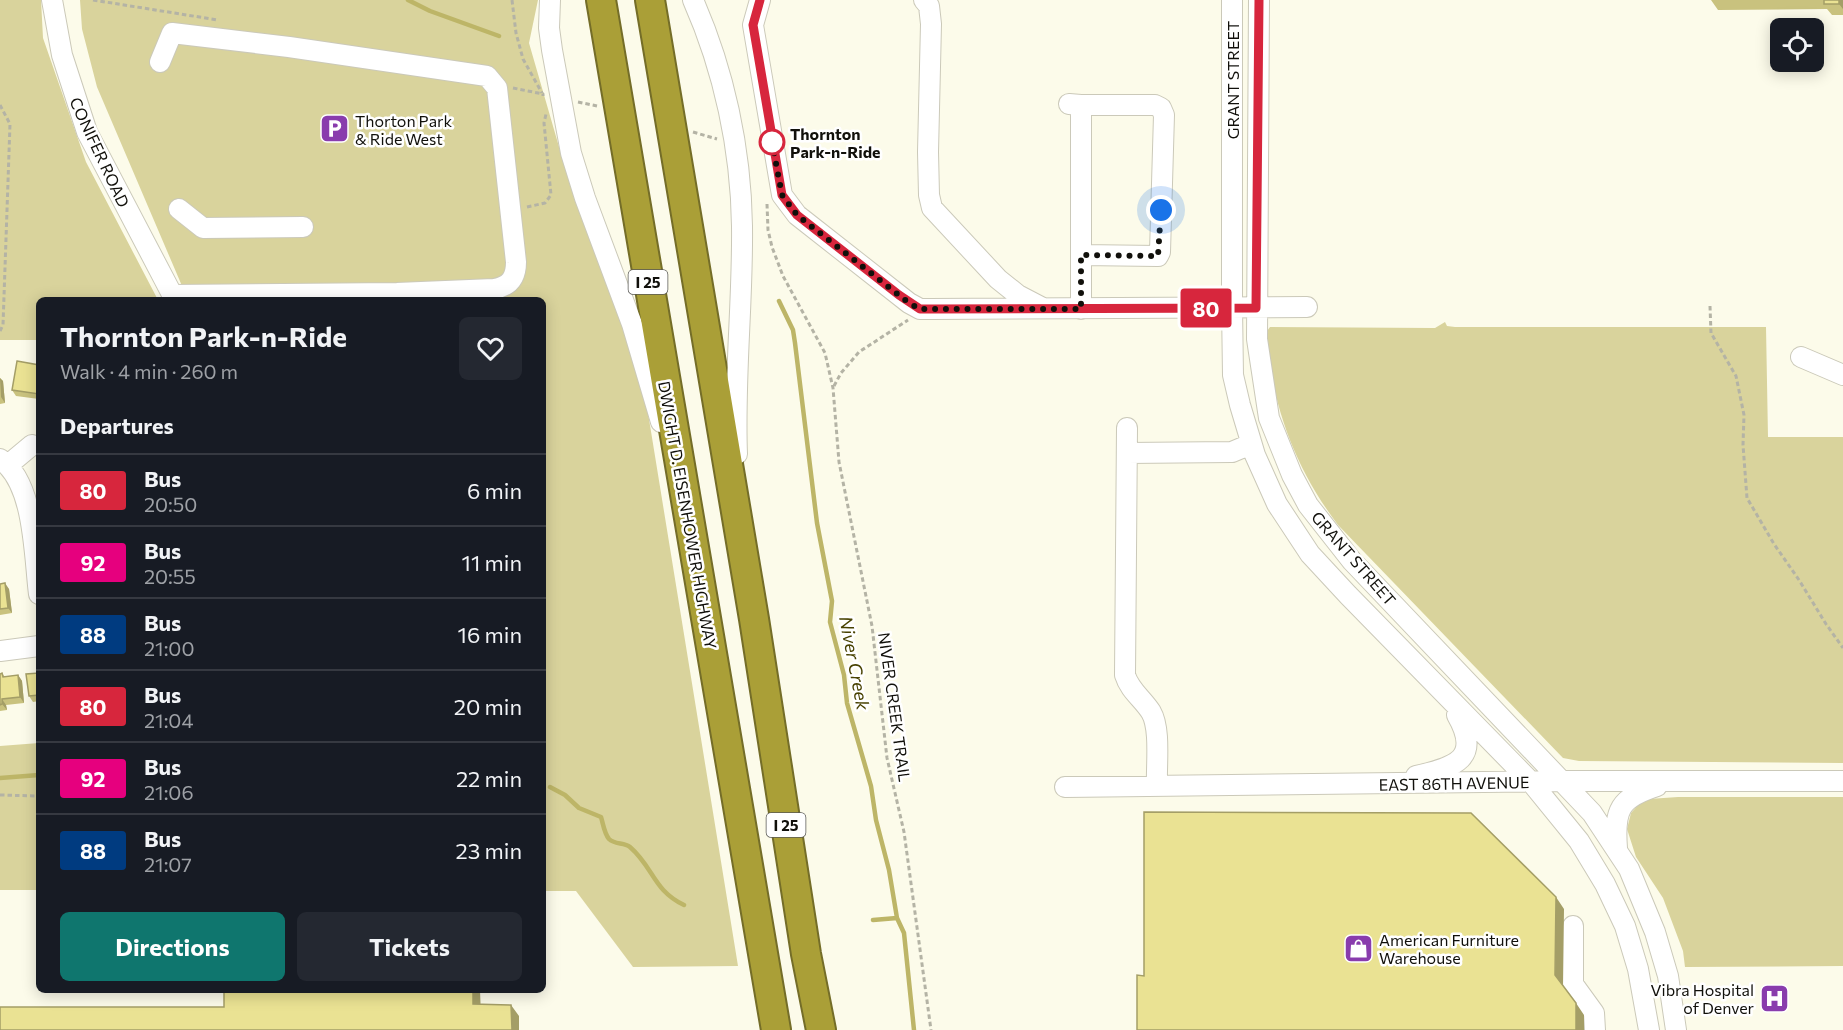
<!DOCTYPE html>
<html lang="en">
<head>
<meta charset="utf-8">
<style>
  :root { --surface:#171b24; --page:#242831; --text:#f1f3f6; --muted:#9ea1a6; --line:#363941; --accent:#0f766e }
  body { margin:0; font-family:Commissioner,sans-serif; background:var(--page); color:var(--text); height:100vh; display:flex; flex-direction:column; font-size:22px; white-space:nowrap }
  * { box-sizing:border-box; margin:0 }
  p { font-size:20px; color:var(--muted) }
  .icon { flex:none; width:33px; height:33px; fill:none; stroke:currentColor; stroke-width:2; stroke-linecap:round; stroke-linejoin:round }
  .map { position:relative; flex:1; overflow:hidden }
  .sheet { position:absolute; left:36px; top:297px; width:510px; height:696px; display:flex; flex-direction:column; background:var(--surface); border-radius:9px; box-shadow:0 3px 15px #0003 }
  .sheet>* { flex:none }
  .badge { padding:0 12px; border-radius:4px; font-size:21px; line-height:39px }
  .controls { position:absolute; left:1770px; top:18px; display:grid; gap:12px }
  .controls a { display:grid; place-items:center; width:54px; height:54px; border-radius:9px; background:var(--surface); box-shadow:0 3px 15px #0003; font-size:30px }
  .you { position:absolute; width:30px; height:30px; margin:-15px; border:4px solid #fff; border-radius:50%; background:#1a73e8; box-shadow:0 0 0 9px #1a73e833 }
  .map>.badge { position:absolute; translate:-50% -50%; box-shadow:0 0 0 3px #fff }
  h2 { padding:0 24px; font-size:22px; line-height:54px }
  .round { display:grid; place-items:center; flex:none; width:63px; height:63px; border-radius:9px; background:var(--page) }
  .head { display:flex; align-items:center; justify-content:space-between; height:102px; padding:0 24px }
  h1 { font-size:28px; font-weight:700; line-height:45px }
  .button { display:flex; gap:12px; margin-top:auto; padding:12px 24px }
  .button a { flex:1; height:69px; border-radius:9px; background:var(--accent); color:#fff; font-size:24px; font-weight:700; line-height:69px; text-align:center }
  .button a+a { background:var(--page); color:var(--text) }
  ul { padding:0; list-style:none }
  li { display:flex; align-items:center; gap:18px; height:72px; padding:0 24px; border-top:2px solid var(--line) }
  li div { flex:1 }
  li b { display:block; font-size:22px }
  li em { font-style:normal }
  li .badge { min-width:66px; font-weight:700; text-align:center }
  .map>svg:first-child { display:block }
</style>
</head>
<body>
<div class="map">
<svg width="1843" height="1030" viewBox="0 0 1843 1030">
  <rect width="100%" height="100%" fill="#fcfbea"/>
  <path fill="#d9d39c" d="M0,0h41l2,38 43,124 72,138h-119v40h-39z
    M80,0h458l-9,43 39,135 73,192 97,596 -105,1 -57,-76h-33v-591h-355l-91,-213 -15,-58z
    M1445,322l2,4 8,1h311l2,110h75v326l-264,-2 -16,-3 -225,-233c-43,-57 -68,-123 -71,-194l3,-4 165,1z
    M39,743v147h-39v-144z
    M1678,797h165v169l-158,1 -2,-16 -20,-53 -27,-41 -9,-28 4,-16 9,-10 9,-4z"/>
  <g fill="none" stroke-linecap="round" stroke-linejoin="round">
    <path stroke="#bdb567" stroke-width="4.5" d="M408,0l22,11 69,25
      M779,301l14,29 2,13 22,180 15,78 -2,21 14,53 3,28 24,83 5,34 13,50 8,48 7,15 10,97
      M0,778l39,-3
      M550,787l15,8 14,13 22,9c2,6 3,16 8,22 6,6 15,3 21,8 24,21 23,43 54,58
      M873,920l24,-2"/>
    <defs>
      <path id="minor" d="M52,0l10,55 25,77 88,168
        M550,0l-1,28 3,22 19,103 14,45 47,126 29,98
        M693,0c31,70 48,149 49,226 1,76 -8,151 -5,228
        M760,0l-7,25 29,170 15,20 112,88 11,6h10l377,-2
        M924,0l5,6 2,18 -3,128 1,43 3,13 66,71 20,16 23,12
        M1232,0v307l1,68 7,30 15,50 22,49 33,50 38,41 183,187 48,59 26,43 20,42 13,43 11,61
        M1259,0l-2,339 12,79 23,57 16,30 44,56 240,252 37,56 26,63 13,44 8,54
        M160,62l12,-29 117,14 198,29 10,12 19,174c0,16 -6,24 -22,27l-97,4 -224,2
        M1069,104l12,1v204
        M179,209l24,19 100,-1
        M1081,255l77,1 2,-4 4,-137 -3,-7 -6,-3h-74
        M1801,357l42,18
        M1127,428l-2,247c5,16 17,23 26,37 10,17 5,54 6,74
        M1127,453l105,-1 19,-8
        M0,459c35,24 34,96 39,135
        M8,465l24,-20
        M0,651l39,-5
        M1416,776c39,-9 66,-17 41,-61
        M1065,787l497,-6h281
        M1617,848c-3,-38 2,-50 40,-62
        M1573,926v58l21,29 1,17"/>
      <path id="highway" d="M601,0l175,1030
        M650,0l104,619 52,335 15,76"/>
    </defs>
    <use href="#minor" stroke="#cbc9b9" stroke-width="22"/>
    <use href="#highway" stroke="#746d28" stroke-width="32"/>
    <path stroke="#b4b3a5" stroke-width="3" stroke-dasharray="4.5 3" stroke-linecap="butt" d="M93,0l125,20
      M512,0l4,33 7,26 19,34
      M513,88l30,6v2
      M578,102l19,4
      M0,105l10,19 -7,201 -3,6
      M693,132l24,7
      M767,204l1,26 4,17 11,29 42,77 8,35 6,74 33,164 15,132 17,74 27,198
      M527,207l18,-4 6,-8 -7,-72 2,-9
      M1710,306l1,27 25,43 8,39 -1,30 4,53 27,46 25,36 27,44 17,24
      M834,386l7,-13 18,-21 49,-32
      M0,795l39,1"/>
    <use href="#minor" stroke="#fff" stroke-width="20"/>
    <use href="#highway" stroke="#aa9f37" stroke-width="28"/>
  </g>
  <path fill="#c9c27e" d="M1711,0h132v15h-11l-5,-6 -109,1z
    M39,365v34l-23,-3 -4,-6z
    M0,378l3,3 2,22 -5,1z
    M0,584l9,5 3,24 -12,2z
    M2,673l3,4 13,-2 4,6 2,22 -18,2 1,5 -7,1v-37z
    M39,673v28l-6,1 -4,-6z"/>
  <path fill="#a49e67" d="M1839,0h4v9l-4,-5z
    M0,378l3,3 2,22 -4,-6z
    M5,583l4,6 3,24 -4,-5z
    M18,675l4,6 2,22 -4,-6z
    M2,699l4,6 1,5 -5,-6z
    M1556,897l8,12 -1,78 -8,-12z
    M473,990h7l1,26 -8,-12z
    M1576,1003l8,12v15h-8z
    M511,1005l8,11v14h-7z"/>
  <path fill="#eae293" stroke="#a49e67" stroke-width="1.5" d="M1824,0h15v4h-15z
    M17,361l22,4v29l-27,-4z
    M5,583l3,25 -8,1v-25z
    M2,673l1,4 15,-2 2,22 -18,2v5l-2,1v-31z
    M39,673v22l-10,1 -3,-22z
    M1144,812l327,1 85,84 -1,78 21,28v27h-439v-55l7,1z
    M224,990h249v14l38,1 1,25h-512v-23h224z"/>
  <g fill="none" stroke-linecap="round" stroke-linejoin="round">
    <defs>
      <path id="line" d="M760,0l-7,25 29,170 15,20 102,80 21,14h10l326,-1 3,-308"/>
    </defs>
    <use href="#line" stroke="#fff" stroke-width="14"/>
    <use href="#line" stroke="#d7263d" stroke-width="9"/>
    <path stroke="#11100b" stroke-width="6" stroke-dasharray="0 10.8" d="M772,142l-1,-5 11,58 15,20 112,88 11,6h161v-54l77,1 3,-46"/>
  </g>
  <defs>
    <symbol id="parking-square" viewBox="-11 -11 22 22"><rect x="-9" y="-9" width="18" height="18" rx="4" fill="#893cad" stroke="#fff"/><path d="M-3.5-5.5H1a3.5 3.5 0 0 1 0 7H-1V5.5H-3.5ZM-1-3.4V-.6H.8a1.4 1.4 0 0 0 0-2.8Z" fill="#fff"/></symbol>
    <symbol id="shop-square" viewBox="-11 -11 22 22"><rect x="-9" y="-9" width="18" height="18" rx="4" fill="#893cad" stroke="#fff"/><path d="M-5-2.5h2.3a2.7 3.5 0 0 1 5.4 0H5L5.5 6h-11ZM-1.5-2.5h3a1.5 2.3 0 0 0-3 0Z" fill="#fff"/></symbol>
    <symbol id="hospital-square" viewBox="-11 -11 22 22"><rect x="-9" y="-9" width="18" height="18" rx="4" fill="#893cad" stroke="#fff"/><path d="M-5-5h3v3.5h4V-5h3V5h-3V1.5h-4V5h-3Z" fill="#fff"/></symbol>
  </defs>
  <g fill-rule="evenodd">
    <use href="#parking-square" x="318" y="112" width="33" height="33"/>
    <use href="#shop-square" x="1342" y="932" width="33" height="33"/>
    <use href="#hospital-square" x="1758" y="982" width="33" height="33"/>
  </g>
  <circle fill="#fff" stroke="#d7263d" stroke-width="3" cx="772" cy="142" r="12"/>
  <g text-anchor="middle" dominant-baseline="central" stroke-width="5" stroke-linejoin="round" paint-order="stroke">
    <g fill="#fff" stroke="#585854" stroke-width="1.5">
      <rect x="628.5" y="270" width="39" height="24" rx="4.5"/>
      <rect x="766.5" y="813" width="39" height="24" rx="4.5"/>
    </g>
    <g font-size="15" font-weight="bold" fill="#11100b">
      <text x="648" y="282">I 25</text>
      <text x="786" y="825">I 25</text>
    </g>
    <g font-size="16" fill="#11100b" stroke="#fff">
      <text transform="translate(1232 80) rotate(-90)">GRANT STREET</text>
      <text transform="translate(100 152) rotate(65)">CONIFER ROAD</text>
      <text transform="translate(688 515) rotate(80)">DWIGHT D. EISENHOWER HIGHWAY</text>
      <text transform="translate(1354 558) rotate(49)">GRANT STREET</text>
      <text transform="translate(895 707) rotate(82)">NIVER CREEK TRAIL</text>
      <text transform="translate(1454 783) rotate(-1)">EAST 86TH AVENUE</text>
    </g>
    <g font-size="16" fill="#11100b" stroke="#fff" text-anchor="start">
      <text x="355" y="120">Thorton Park<tspan x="355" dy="18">&amp; Ride West</tspan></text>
      <text x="1379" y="939">American Furniture<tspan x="1379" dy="18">Warehouse</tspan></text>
      <text x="1754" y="989" text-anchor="end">Vibra Hospital<tspan x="1754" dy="18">of Denver</tspan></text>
    </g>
    <g font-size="16" font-weight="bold" fill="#11100b" stroke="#fff" text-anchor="start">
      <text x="790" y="133">Thornton<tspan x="790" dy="18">Park-n-Ride</tspan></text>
    </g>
    <g font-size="18" font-style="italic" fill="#484201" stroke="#fff">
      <text transform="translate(855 663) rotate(79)">Niver Creek</text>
    </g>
  </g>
</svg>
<div class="controls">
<a><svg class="icon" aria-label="locate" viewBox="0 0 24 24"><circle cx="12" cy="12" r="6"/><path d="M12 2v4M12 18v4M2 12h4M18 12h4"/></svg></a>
</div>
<div class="you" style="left:1161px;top:210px"></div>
<b class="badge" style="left:1206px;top:308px;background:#d7263d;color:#fff">80</b>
<section class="sheet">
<div class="head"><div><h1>Thornton Park-n-Ride</h1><p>Walk · 4 min · 260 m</p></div><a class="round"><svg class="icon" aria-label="heart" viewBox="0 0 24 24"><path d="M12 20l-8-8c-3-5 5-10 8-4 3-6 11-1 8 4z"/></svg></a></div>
<h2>Departures</h2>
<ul>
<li><span class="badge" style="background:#d7263d;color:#fff">80</span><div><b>Bus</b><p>20:50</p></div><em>6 min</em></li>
<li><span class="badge" style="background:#e6007e;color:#fff">92</span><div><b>Bus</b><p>20:55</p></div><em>11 min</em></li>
<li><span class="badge" style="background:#003b80;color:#fff">88</span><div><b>Bus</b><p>21:00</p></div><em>16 min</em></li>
<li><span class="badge" style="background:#d7263d;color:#fff">80</span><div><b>Bus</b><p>21:04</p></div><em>20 min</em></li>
<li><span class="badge" style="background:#e6007e;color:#fff">92</span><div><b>Bus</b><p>21:06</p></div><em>22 min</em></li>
<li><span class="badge" style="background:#003b80;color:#fff">88</span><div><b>Bus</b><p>21:07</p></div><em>23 min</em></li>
</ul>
<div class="button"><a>Directions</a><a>Tickets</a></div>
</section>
</div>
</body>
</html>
